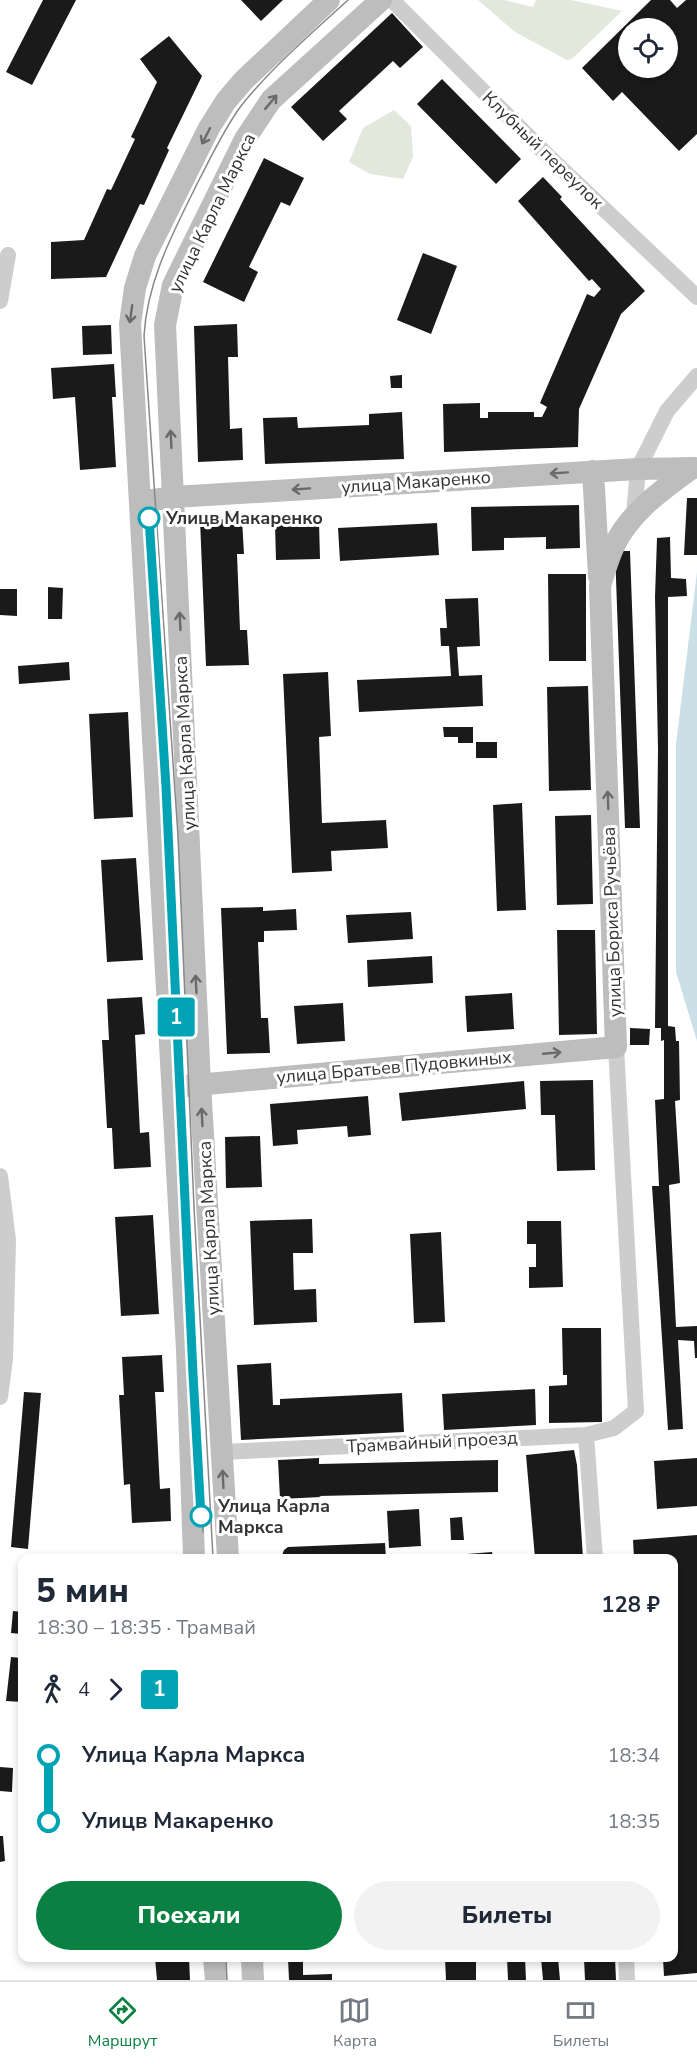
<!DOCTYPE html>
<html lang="ru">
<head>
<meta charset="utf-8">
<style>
  :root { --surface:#fff; --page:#f2f2f3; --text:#1f2937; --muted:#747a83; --line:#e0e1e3; --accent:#0b8043 }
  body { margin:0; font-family:"Nunito Sans",sans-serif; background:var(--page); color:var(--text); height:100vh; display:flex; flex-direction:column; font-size:22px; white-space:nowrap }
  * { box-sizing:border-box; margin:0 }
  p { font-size:20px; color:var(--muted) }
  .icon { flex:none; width:33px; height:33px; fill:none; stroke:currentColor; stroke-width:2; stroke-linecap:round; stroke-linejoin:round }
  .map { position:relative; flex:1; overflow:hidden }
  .drawer { position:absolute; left:18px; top:1554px; width:660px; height:408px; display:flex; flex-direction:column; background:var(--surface); border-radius:12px; box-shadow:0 3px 9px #0003 }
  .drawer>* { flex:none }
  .badge { padding:0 12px; border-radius:4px; font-size:21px; line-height:39px }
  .fabs { position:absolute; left:618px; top:18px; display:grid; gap:12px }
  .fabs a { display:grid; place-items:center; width:60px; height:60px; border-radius:50%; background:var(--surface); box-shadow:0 3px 9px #0003; font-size:30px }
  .map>.badge { position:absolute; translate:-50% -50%; box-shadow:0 0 0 3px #fff }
  .legs { display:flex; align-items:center; gap:9px; height:66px; padding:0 18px; font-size:20px }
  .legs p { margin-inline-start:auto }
  .summary { display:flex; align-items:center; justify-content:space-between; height:102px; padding:0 18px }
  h1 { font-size:33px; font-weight:800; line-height:45px }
  .button { display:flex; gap:12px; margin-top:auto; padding:12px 18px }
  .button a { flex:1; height:69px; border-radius:36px; background:var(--accent); color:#fff; font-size:24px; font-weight:800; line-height:69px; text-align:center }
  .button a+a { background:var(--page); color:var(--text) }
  ul { padding:0 18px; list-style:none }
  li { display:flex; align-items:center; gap:21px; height:66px; font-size:22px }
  li i { display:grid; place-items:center; width:9px; height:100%; margin:0 8px; background:currentColor }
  li i::after { content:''; width:15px; height:15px; margin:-8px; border:4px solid; border-radius:50%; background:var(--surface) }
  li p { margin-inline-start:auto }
  li:first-child i { background:linear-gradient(#0000 50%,currentColor 0) }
  li:last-child i { background:linear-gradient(currentColor 50%,#0000 0) }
  .dock { display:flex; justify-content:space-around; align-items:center; height:84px; border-top:2px solid var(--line); background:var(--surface); font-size:16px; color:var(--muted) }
  .dock a { display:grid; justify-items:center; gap:3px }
  .dock .selected { color:var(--accent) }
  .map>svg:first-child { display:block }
</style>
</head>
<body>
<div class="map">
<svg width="697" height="1980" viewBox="0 0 697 1980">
  <rect width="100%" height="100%" fill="#fff"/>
  <path fill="#e3e8dd" d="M478,0h26l29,7 3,-7h35l51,11 -50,48 -5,1 -52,-28z
    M394,110l17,16 2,31 -10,22 -33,-5 -21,-12 14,-34z"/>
  <path fill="#cbdfe7" d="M697,572v469l-21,-69v-228z"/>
  <path fill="#1a1a1a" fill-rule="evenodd" d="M43,0h33l-44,85 -26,-13z
    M241,0h42l-22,21z
    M651,0h19l7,8 9,-8h11v134l-18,17 -57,-59 -9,9 -31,-33zM628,28h40v40h-40z
    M392,13l31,34 -23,21 -7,-7 -54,50 8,8 -24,22 -32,-34z
    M169,36l33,40 -35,72 2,2 -25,55 -4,-1 -34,73 -55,2v-37l33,-2 23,-51 4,1 24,-51 -4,-2 26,-55 -17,-23z
    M442,79l79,80 -25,25 -79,-80z
    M264,158l40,20 -14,28 -9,-4 -32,65 9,5 -14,30 -41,-20z
    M543,177l19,20 -2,2 85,92 -24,23 -42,95 -1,38 -134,5 -1,-48 37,-1v15h8v-6h46v5h8l5,-10 -7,-4 47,-109 7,3 7,-8 -9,-10 -3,2 -71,-80z
    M423,253l34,13 -26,68 -34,-14z
    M237,324l1,33h-10l2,72 12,-1 1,32 -45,2 -4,-136z
    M111,325l1,29 -29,1 -1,-29z
    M114,364l2,33h-4l4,70 -36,3 -5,-73 -22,2 -2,-31z
    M402,375v13h-11l-1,-12z
    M402,412l2,47 -139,5 -2,-46 34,-1 1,11 71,-3v-11z
    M687,498h10v57h-13z
    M579,505l1,43 -34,1v-12l-42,1v12l-32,1 -1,-44z
    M242,519l2,35h-7l3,76h7l2,35 -43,1 -6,-146z
    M319,522l1,37 -44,1 -1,-36z
    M437,523l2,32 -99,6 -2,-33z
    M670,537l1,41 15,1 1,17 -19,1v429l7,1 1,14h3l1,59 -5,1 5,82 -11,2 7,142 21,-1v32h-2l-1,-17 -16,-1 5,89 -15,1 -16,-244h7l-4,-86 9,-1v-59l-3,1v-13h-6l3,-279 -3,-152 2,-59z
    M615,551h15l10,277h-15z
    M548,574h38v87h-37z
    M48,587l15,1 -1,31h-14z
    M0,589h17v27l-17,-1z
    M478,598l2,48 -23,1 2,29 23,-1 1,31 -124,6 -2,-32 94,-4 -2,-30h-8l-1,-18h7l-2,-29z
    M69,662l1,18 -51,4 -1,-18z
    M328,672l3,64 -12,1 3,86 64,-3 2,28 -57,3 1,20 -40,2 -9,-199z
    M588,686l3,104 -42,1 -2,-104z
    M128,712l5,105 -39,2 -5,-105z
    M443,727h30v16h-15v-6h-14z
    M476,742h21v16h-21z
    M522,803l4,107 -29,1 -4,-106z
    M591,815l2,89 -36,1 -2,-89z
    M136,858l7,102 -36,2 -6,-102z
    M263,907v4l33,-2 1,21 -33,1v11h-6l3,76h7l2,35 -43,1 -6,-146z
    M411,912l2,27 -65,4 -2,-28z
    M557,930h38l2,104 -38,1z
    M432,956l1,27 -65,4 -1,-27z
    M512,993l2,36 -47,3 -2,-36z
    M142,997l3,37 -10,1 5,98 9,-1 2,35 -37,2 -2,-41h-5l-5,-88h7l-2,-41z
    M343,1003l2,38 -48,3 -3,-38z
    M630,1028l20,1 -1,16h-19z
    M593,1080l2,90 -38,1 -2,-56h-14l-1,-34z
    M524,1081l2,28 -124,12 -3,-28z
    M368,1096l3,39 -23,2 -1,-11 -50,4 1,14 -25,2 -3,-42z
    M260,1136l2,51 -36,1 -1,-51z
    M153,1215l6,99 -38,2 -6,-99z
    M312,1219l1,34h-20l1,37 22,-1 1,33 -63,3 -4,-104z
    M527,1221h34l2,66 -34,1v-21h7v-23h-9z
    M441,1232l4,90 -31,1 -4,-89z
    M562,1328h39l1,94 -53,1v-37l18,-1v-10h-4z
    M162,1355l2,37h-9l5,97 10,-1 1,33 -39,2 -2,-39 -6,1 -5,-90h5l-2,-38z
    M271,1363l2,42h7v-6l122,-6 2,39 -163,8 -4,-75z
    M535,1389l1,36 -92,5 -2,-36z
    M24,1392l17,1 -13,156 -17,-2z
    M574,1450l3,15 6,93h-48l-9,-103z
    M319,1458v6l179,-4v32l-179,4 2,1 -41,2 -2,-39z
    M697,1458v48l-40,3 -3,-48z
    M419,1509l2,37 -32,2 -2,-37z
    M462,1517l2,23h-13l-1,-22z
    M697,1535v438l-33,3 -1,-18h11v-400h-40l-1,-18z
    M385,1543l1,15h-105l3,-8 4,-3z
    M492,1552l1,6h-50l-1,-2z
    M13,1611l9,1v22l-11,-1z
    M11,1657l11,1v44l-16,-1z
    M0,1767l13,1 -1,24 -12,-1z
    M0,1836h3l2,25 -5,1z
    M155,1958h34l1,22h-33z
    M288,1958h15v17l29,-1v6h-43z
    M445,1958h31v22h-30z
    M507,1958h18l1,22h-18z
    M541,1958h17l2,22h-17z
    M584,1958h31l1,22h-31z"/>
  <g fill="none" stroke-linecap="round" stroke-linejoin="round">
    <path stroke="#cdcdcd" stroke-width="16" d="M392,0l155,155 150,142
      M0,301l8,-46
      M634,515l4,-46 29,-58 30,-35
      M0,1176l8,64 -3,119 -5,38
      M586,1435l9,123
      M222,1452l364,-17 28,-7 22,-17 -20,-364
      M626,1958l1,22"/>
    <path stroke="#bdbdbd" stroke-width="22" d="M593,471l6,105
      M140,502l34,-5 464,-28 57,-1
      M185,1086l431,-39 -16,-461c4,-13 8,-27 14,-40 16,-34 48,-56 78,-78
      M194,1558l-7,-208 -57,-1026 5,-36 10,-32 64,-128 17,-27 18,-21 85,-80
      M228,1558l-28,-474 -35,-759 8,-40 72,-146 26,-39 110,-100
      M214,1958l2,22
      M252,1958l1,22"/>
    <path stroke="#888" stroke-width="1.5" d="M165,777l12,245
      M187,1250l16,282
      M213,1558l-19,-351 -16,-371 -34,-500c3,-56 30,-105 54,-154 13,-25 26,-53 43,-76 31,-39 70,-72 107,-106
      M226,1958l1,22"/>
  </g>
  <defs><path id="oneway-shaft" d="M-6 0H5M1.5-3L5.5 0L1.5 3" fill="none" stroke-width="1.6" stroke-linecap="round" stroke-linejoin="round" transform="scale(1.5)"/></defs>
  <g stroke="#6a6a6a">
    <use href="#oneway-shaft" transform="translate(271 102) rotate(-50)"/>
    <use href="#oneway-shaft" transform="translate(206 136) rotate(117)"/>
    <use href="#oneway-shaft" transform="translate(131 314) rotate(98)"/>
    <use href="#oneway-shaft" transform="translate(171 439) rotate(-93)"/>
    <use href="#oneway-shaft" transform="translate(559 473) rotate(176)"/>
    <use href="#oneway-shaft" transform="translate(301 489) rotate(176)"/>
    <use href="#oneway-shaft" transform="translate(180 621) rotate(-93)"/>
    <use href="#oneway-shaft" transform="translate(608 800) rotate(-92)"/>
    <use href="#oneway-shaft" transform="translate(196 984) rotate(-93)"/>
    <use href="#oneway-shaft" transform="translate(552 1053) rotate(-5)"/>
    <use href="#oneway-shaft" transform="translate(202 1117) rotate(-93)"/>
    <use href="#oneway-shaft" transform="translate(223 1479) rotate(-93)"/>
  </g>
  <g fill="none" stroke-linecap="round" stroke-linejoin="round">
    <defs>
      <path id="line-1" d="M149,518l17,269 27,587 8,142"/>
    </defs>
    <use href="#line-1" stroke="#fff" stroke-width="14"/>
    <use href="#line-1" stroke="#00a3b4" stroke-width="9"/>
  </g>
  <g fill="#fff" stroke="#00a3b4" stroke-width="3">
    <circle cx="149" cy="518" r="10"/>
    <circle cx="201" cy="1516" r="10"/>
  </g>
  <g text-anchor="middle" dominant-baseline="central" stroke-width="6" stroke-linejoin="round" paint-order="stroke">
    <g font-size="18" fill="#333" stroke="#fff">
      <text transform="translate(543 150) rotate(44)">Клубный переулок</text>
      <text transform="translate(212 213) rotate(-64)">улица Карла Маркса</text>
      <text transform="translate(416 482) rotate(-4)">улица Макаренко</text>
      <text transform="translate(185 743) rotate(-93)">улица Карла Маркса</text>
      <text transform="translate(612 922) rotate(-92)">улица Бориса Ручьёва</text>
      <text transform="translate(394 1067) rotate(-5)">улица Братьев Пудовкиных</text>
      <text transform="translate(209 1228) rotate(-93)">улица Карла Маркса</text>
      <text transform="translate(432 1442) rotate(-3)">Трамвайный проезд</text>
    </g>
    <g font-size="18" font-weight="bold" fill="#333" stroke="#fff" text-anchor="start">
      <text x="166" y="518">Улицв Макаренко</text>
      <text x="218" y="1506">Улица Карла<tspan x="218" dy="21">Маркса</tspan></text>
    </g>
  </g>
</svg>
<div class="fabs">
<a><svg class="icon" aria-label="locate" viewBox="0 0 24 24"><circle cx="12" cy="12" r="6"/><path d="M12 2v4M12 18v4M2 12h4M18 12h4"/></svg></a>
</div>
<b class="badge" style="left:176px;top:1017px;background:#00a3b4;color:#fff">1</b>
<section class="drawer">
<div class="summary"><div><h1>5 мин</h1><p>18:30 – 18:35 · Трамвай</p></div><b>128 ₽</b></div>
<div class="legs"><svg class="icon" aria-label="walk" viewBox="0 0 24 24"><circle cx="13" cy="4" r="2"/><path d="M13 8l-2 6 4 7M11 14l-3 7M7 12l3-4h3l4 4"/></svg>4<svg class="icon" aria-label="forward" viewBox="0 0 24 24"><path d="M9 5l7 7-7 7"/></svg><b class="badge" style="background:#00a3b4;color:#fff">1</b></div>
<ul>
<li><i style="color:#00a3b4"></i><b>Улица Карла Маркса</b><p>18:34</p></li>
<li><i style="color:#00a3b4"></i><b>Улицв Макаренко</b><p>18:35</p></li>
</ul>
<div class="button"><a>Поехали</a><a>Билеты</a></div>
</section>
</div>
<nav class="dock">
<a class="selected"><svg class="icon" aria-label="directions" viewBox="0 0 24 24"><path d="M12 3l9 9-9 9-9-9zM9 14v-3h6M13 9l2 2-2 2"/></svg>Маршрут</a>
<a><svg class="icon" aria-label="map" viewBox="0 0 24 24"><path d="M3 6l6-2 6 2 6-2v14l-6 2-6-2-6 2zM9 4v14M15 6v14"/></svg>Карта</a>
<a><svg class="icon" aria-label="tickets" viewBox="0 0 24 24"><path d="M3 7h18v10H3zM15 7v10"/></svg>Билеты</a>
</nav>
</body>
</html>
